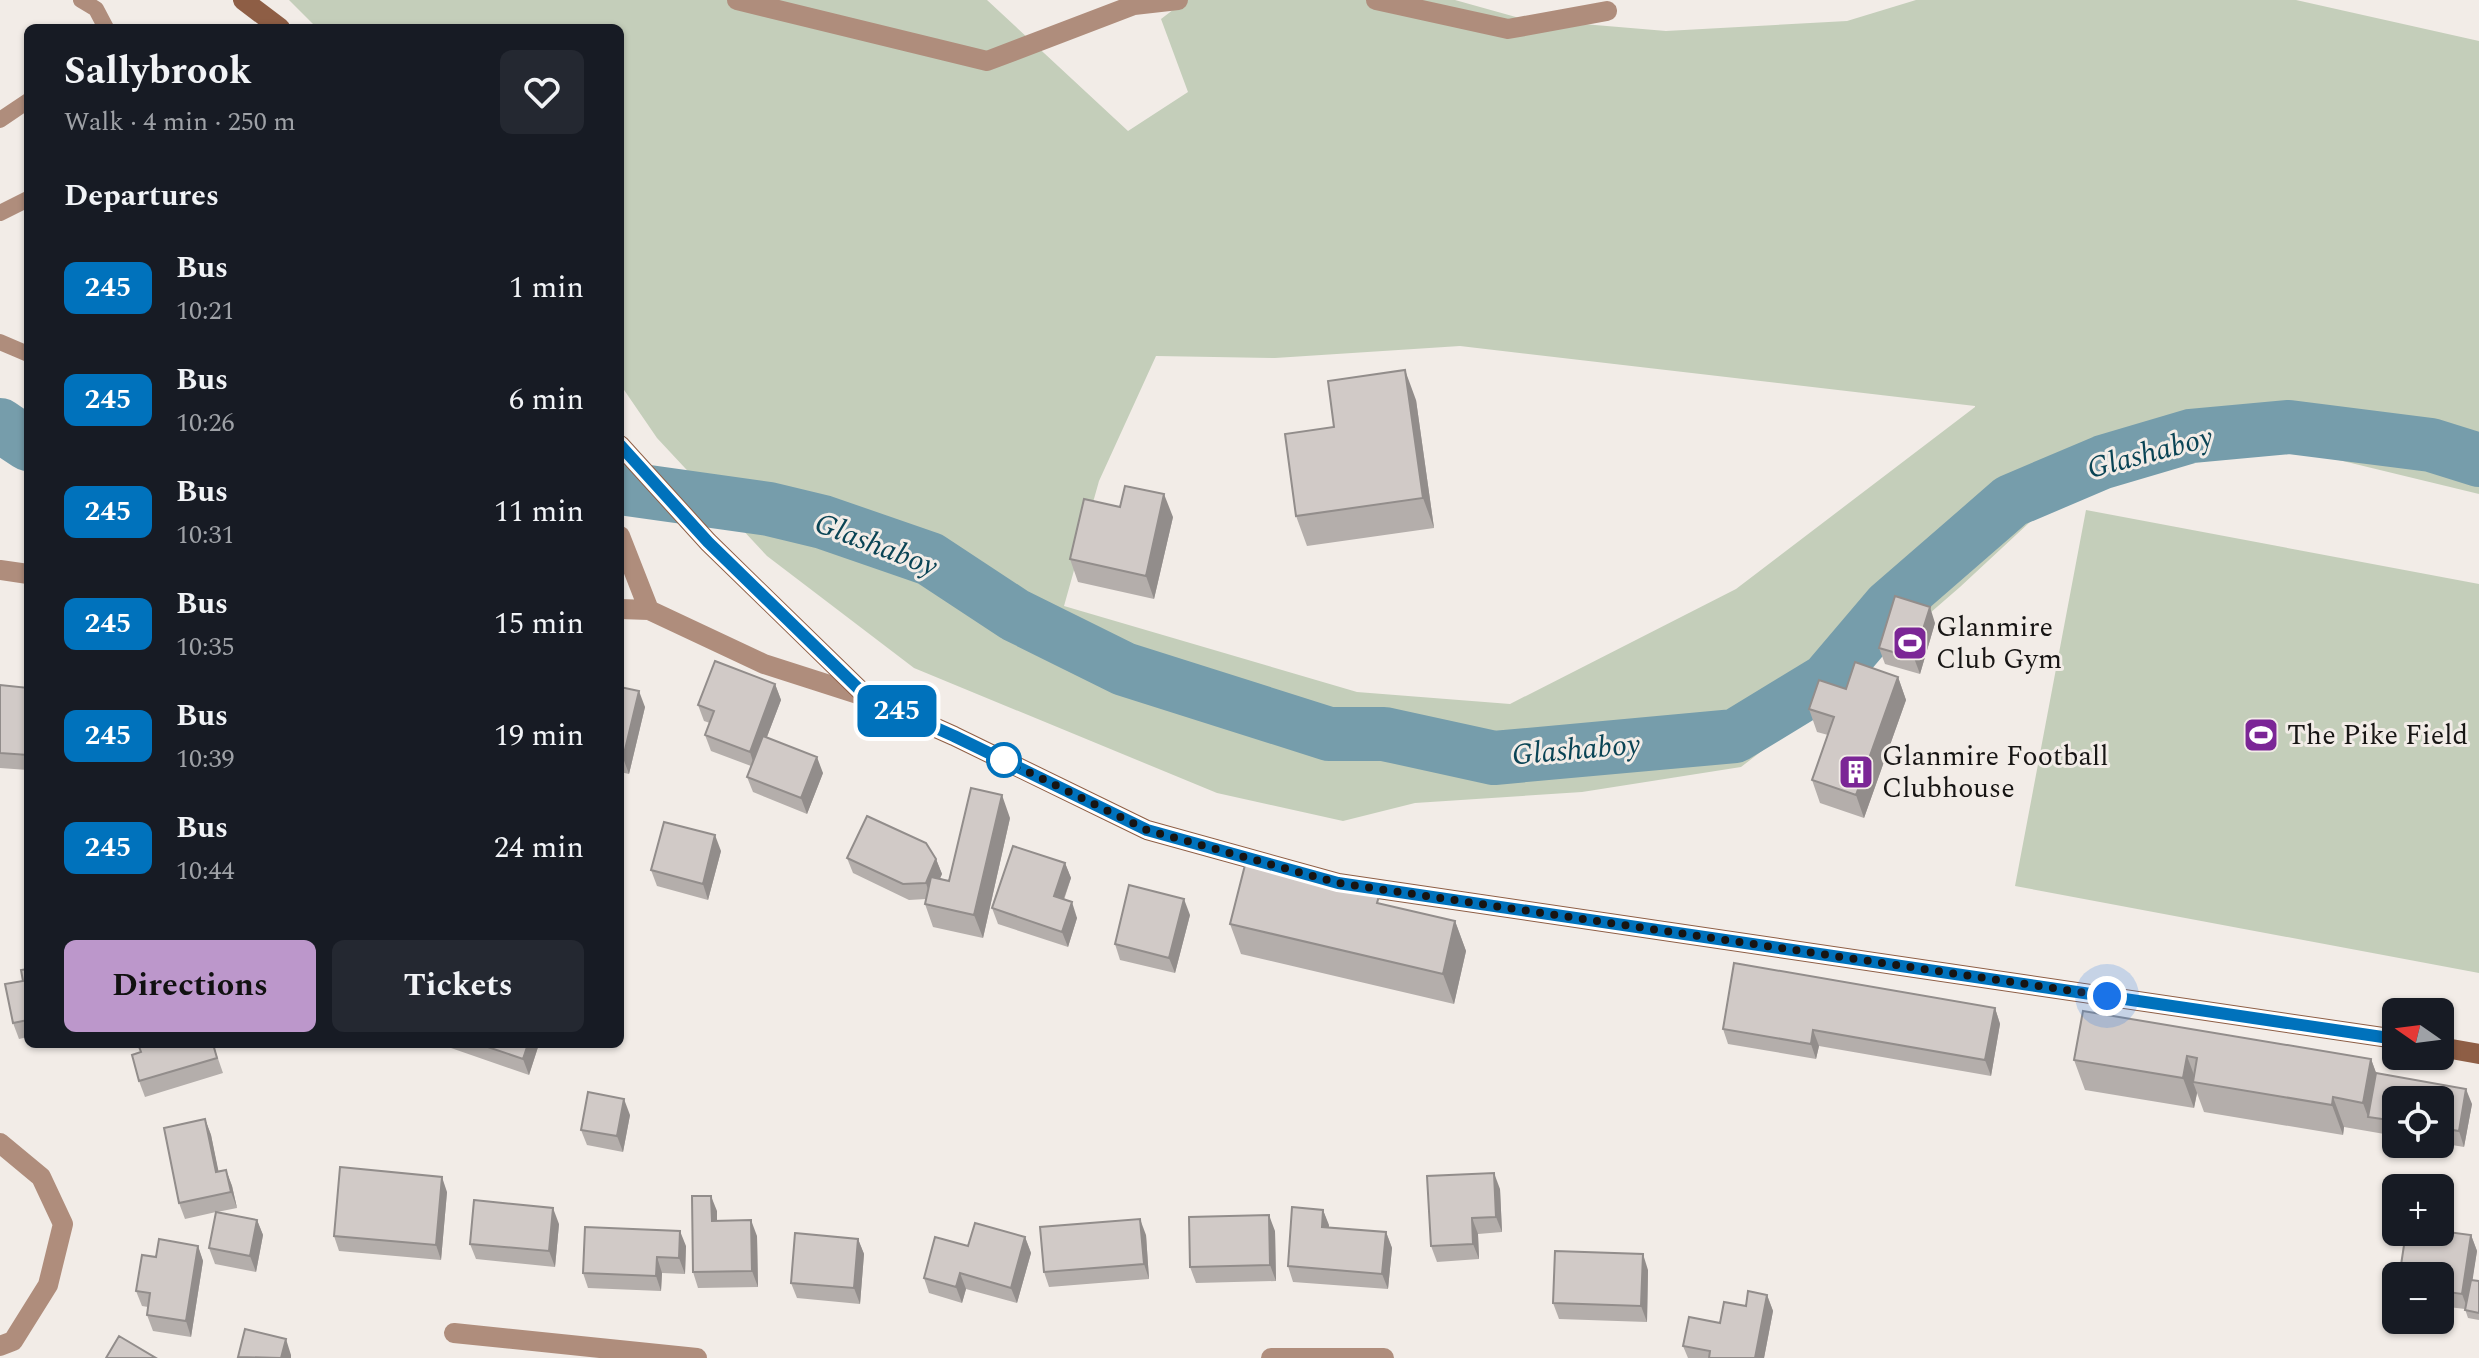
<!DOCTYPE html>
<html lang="en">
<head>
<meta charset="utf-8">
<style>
  :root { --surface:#171b24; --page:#242831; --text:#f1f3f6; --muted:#9ea1a6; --accent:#bc97cb }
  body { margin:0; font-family:Spectral,serif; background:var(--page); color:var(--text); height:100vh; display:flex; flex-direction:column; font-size:30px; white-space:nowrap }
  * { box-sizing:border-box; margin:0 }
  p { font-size:26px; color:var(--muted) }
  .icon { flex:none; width:44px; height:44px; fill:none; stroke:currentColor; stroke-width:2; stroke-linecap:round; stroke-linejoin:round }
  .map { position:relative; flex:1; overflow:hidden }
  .panel { position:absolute; left:24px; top:24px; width:600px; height:1024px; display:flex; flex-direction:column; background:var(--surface); border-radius:12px; box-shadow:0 2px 6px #0004 }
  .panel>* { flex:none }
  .badge { padding:0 16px; border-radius:12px; font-size:28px; line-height:52px }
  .needle { width:52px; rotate:284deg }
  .buttons { position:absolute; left:2382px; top:998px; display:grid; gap:16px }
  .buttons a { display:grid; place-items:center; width:72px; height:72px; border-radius:12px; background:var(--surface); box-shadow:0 2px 6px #0004; font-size:40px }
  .you { position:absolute; width:40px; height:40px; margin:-20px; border:6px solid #fff; border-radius:50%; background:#1a73e8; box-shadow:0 0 0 12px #1a73e833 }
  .map>.badge { position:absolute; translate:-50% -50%; box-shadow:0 0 0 4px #fff }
  h2 { padding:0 40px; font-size:30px; line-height:72px }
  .round { display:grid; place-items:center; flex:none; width:84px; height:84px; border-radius:12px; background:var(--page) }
  .head { display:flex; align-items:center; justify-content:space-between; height:136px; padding:0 40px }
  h1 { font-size:38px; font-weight:700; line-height:60px }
  .cta { display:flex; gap:16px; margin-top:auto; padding:16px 40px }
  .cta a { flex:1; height:92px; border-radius:12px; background:var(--accent); color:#111; font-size:32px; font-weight:700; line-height:92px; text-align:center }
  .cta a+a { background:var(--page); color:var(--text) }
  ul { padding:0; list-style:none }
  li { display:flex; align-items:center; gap:24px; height:112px; padding:0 40px }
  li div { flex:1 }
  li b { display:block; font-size:30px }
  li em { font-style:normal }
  li .badge { min-width:88px; font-weight:700; text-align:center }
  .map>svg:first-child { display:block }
</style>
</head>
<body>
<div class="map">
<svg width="2479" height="1358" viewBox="0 0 2479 1358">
  <rect width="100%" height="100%" fill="#f2ece7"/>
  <path fill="#c4ceba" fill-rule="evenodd" d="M289,0h698l141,131 60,-39 -27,-73 25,-19h269l68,19 143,12 181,-10 69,-21h380l183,41v453l-210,-51 -113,19 -97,33 -99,92 -120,104 -99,76 -159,25 -167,11 -72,18 -126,-28 -303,-125 -147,-112 -110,-118 -37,-54v-356h-303zM1460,346l515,60v1l-239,182 -226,115 -153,-12 -293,-86 35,-125 57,-125 119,2z
    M2086,510l393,74v389l-464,-87z"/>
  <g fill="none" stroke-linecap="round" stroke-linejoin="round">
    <path stroke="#769dab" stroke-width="54" d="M0,425l28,19
      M620,488l149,21 54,13 107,37 85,56 109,54 205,65h55l110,24 241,-22 92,-56 62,-73 122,-106 92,-39 88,-26 98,-9 142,18 48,15"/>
    <path stroke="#af8d7c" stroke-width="16" d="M81,0l15,9 10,19
      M0,120l28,-19
      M0,213l28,-14
      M0,342l28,12"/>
    <path stroke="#af8d7c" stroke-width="20" d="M737,0l250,61 147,-56 44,-5
      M1376,0l132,29 99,-18
      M620,536l29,74
      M0,570l28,4
      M620,609l29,1 115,54 103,33
      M0,1143l41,34 22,47 -15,61 -35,56 -13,5
      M454,1333l243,25
      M1271,1358h113"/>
    <path stroke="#8e5e45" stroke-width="20" d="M243,0l37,28
      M620,445l88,97 159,155 87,39 193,94 191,53 1058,156
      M2440,1047l39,7"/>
  </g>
  <path fill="#b4aeab" d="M1416,400l18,128 -127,18 -11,-30 38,-89z
    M1173,517l-19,82 -76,-17 -8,-23z
    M1935,623l-15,51 -35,-10 -6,-16z
    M1898,677l8,23 -42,118 -44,-15 -8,-23 16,-45 -11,-3 -8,-23 37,-20z
    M28,684v86l-28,-2v-83l28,3z
    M775,684l6,16 -14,37 56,36 -16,41 -54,-22 -6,-15 4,-11 -40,-15 -6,-16 5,-12 -6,-2 -6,-16z
    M620,687l25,20 -16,67 -9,-2z
    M1010,818l-27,120 -50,-11 -8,-23 1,-5 -17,1 -56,-27 -6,-15 89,1 6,15 -2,4 9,3z
    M721,851l-13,49 -51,-14 -6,-16z
    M1065,863l6,15 -7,22 13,18 -9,29 -70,-23 -6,-16z
    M1382,904l73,17 11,30 -12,53 -213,-50 -11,-30z
    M1190,915l-15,58 -55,-13 -5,-16z
    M28,969v68l-9,2 -6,-16 10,-42z
    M1995,1008l5,16 -9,52 -172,-30 -3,13 -88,-15 -5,-15z
    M2083,1011l288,48 5,14 96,31 -8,43 -24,-4v-43h-44v36l-52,-9 -1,8 -139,-23 -7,-19 -3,15 -109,-18 -11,-30z
    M213,1044l10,29 -78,24 -6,-16z
    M450,1044h89l-10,31 -78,-27z
    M630,1115l-7,37 -36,-7 -6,-15z
    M205,1119l6,16 7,36 8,-1 6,16 5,22 -20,4 40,8 6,15 -7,37 -41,-8 -6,-16 7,-36 -31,7 -6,-16z
    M1500,1189l2,43 -24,2 1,25 -42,3 -6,-16z
    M447,1192l-6,68 -102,-9 -5,-15z
    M1323,1210l6,17 57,5 6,16 -4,41 -95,-7 -5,-16z
    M717,1211v10l40,15 1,51 -60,1 -5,-16z
    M559,1224l-4,43 -79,-8 -6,-15z
    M1275,1231l1,50 -80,2 -6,-16z
    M1146,1235l3,44 -100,8 -5,-15z
    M2471,1235l6,16 -5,29 7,1v39l-11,-2 -3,-9 -25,-3v-30h-35l-4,-11z
    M1025,1237l6,16 -14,50 -51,-14 -4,14 -33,-10 -5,-15 44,-32z
    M858,1239l6,15 -4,50 -63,-6 -6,-15z
    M198,1246l5,15 -12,76 -38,-6 -6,-16 1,-8 -6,-1 -6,-15 20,-34z
    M686,1246l-1,28 -23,-1 -1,18 -73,-3 -5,-15z
    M1648,1270l-1,52 -88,-3 -6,-16z
    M1767,1295l6,16 -9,47h-76l-5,-12 63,-40z"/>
  <path fill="#928d8b" d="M1405,370l11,30 18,128 -11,-30z
    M1164,494l9,23 -19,82 -8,-23z
    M1930,607l5,16 -15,51 -6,-16z
    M1898,677l8,23 -42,118 -8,-23z
    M775,684l6,16 -26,68 -5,-16z
    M639,691l6,16 -16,67 -6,-16z
    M817,757l6,16 -16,41 -6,-16z
    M1002,795l8,23 -27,120 -9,-23z
    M715,835l6,16 -13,49 -5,-16z
    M936,859l6,15 -11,25 -5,-16z
    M1065,863l6,15 -12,34 -5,-16z
    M1184,899l6,16 -15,58 -6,-15z
    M1072,902l5,16 -9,29 -6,-15z
    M1455,921l11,30 -12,53 -11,-30z
    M1995,1008l5,16 -9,52 -6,-16z
    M1813,1030l6,16 -3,13 -5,-15z
    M528,1044h11l-10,31 -6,-16z
    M2187,1056l10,27 -4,-1 4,11 -3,15 -11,-30z
    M2371,1059l11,30 -14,28 -5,-14z
    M2466,1089l6,15 -8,43 -5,-16z
    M2333,1097l11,30 -1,8 -11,-30z
    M624,1099l6,16 -7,37 -6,-16z
    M205,1119l6,16 11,53 -6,-16z
    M226,1170l6,16 5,22 -6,-16z
    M1494,1173l6,16 2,43 -6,-15z
    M442,1177l5,15 -6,68 -5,-15z
    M711,1196l6,15v25l-5,-15z
    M553,1208l6,16 -4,43 -6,-16z
    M1323,1210l6,15 -2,17 -5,-15z
    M1269,1215l6,16 1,50 -6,-16z
    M1472,1218l6,16 1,25 -6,-15z
    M1140,1219l6,16 3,44 -5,-15z
    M257,1220l6,15 -7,37 -6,-16z
    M751,1220l6,16 1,51 -6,-16z
    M680,1231l6,15 -1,28 -6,-16z
    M1386,1232l6,16 -4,41 -6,-15z
    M2471,1235l6,16 -9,59 -6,-16z
    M1025,1237l6,16 -14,50 -6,-15z
    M858,1239l6,15 -4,50 -6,-16z
    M198,1246l5,15 -12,76 -5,-16z
    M1643,1254l5,16 -1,52 -6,-16z
    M657,1257l5,16 -1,18 -5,-15z
    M960,1273l6,16 -4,14 -6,-16z
    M1767,1295l6,16 -9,47h-9z
    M286,1339l5,16v3h-10z"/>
  <path fill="#d1cac7" stroke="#928d8b" stroke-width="2" d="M1405,370l18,128 -127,18 -11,-82 49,-7 -6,-46z
    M1125,486l39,8 -18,82 -76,-17 14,-60 36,8z
    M1895,596l35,11 -16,51 -35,-10z
    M715,661l60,23 -25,68 -45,-17 9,-24 -16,-6z
    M1855,662l43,15 -42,118 -44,-15 22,-63 -25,-8 10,-29 27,9z
    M28,684v71l-28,-2v-68l28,3z
    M620,687l19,4 -16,67 -3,-1z
    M763,736l54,21 -16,41 -54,-21z
    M971,788l31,7 -28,120 -49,-11 6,-27 18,4z
    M867,816l59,27 10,16 -10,24 -23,1 -56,-26z
    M664,822l51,13 -12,49 -52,-14z
    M1013,846l52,17 -11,33 18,6 -10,30 -70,-24z
    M1245,865l134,31 -2,7 78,18 -12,53 -213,-50z
    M1129,885l55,14 -15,59 -54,-14z
    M1734,963l261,45 -10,52 -172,-30 -2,14 -88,-15z
    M28,969v51l-15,3 -8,-39 18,-3 -2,-11z
    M2083,1011l288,48 -8,44 -30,-6 -1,8 -139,-23 4,-24 -10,-2 -4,22 -109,-18z
    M138,1044h75l4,14 -78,23 -7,-26 9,-3z
    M479,1044h49l-5,15z
    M2376,1073l90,16 -7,42 -19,-3v-28h-44v21l-28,-4z
    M588,1092l36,7 -7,37 -36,-6z
    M205,1119l11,53 10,-2 5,22 -52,11 -15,-75z
    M340,1167l102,10 -6,68 -102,-9z
    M1494,1173l2,44 -24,1 1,26 -42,2 -4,-70z
    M692,1196h19l1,25 39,-1 1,51 -59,1z
    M474,1200l79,8 -4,43 -79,-7z
    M1292,1207l31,3 -1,17 64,5 -4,42 -94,-8z
    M216,1212l41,8 -7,36 -41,-8z
    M1269,1215l1,50 -80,2 -1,-50z
    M1140,1219l4,45 -100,8 -4,-45z
    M975,1223l50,14 -14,51 -51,-15 -4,14 -32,-9 11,-41 33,9z
    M585,1227l95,4 -1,27 -22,-1 -1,19 -73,-3z
    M2440,1231l31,4 -9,59 -22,-3v-15h-8l1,-6 -32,-5 5,-33h34z
    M795,1233l63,6 -4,49 -63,-5z
    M159,1239l39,7 -12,75 -39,-6 3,-22 -14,-2 6,-36 14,2z
    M1555,1251l88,3 -2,52 -88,-3z
    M2471,1280l8,1v32l-14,-3z
    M1748,1291l19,4 -12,63h-46l1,-7 -27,-5 6,-29 31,6 4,-21 22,4z
    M245,1329l41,10 -5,19 -43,-1z
    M119,1336l37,22h-50z"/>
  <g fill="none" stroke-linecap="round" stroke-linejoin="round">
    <defs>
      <path id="line" d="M620,445l88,97 159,155 87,39 193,94 191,53 1058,156"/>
    </defs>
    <use href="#line" stroke="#fff" stroke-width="18"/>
    <use href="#line" stroke="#0072bc" stroke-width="12"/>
    <path stroke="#171514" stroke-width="8" stroke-dasharray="0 14.4" d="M1004,760l143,70 191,53 769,113"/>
  </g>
  <defs>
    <symbol id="stadium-square" viewBox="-11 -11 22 22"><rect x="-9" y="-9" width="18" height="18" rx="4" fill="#7b2696" stroke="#f2ece7"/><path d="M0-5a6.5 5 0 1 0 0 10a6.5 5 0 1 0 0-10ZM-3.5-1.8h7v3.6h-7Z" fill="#fff"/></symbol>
    <symbol id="building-square" viewBox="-11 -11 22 22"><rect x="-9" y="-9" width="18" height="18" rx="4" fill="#7b2696" stroke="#f2ece7"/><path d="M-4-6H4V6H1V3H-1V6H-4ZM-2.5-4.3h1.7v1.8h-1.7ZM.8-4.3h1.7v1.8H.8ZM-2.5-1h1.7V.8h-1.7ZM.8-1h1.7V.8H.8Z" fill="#fff"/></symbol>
  </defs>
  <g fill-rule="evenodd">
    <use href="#stadium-square" x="1890" y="623" width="40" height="40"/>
    <use href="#stadium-square" x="2241" y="715" width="40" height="40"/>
    <use href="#building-square" x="1836" y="752" width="40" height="40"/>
  </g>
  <circle fill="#fff" stroke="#0072bc" stroke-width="4" cx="1004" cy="760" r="16"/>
  <g text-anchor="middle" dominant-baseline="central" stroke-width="6" stroke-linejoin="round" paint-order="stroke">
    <g font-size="28" fill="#171514" stroke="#f2ece7" text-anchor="start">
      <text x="1936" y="627">Glanmire<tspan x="1936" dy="32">Club Gym</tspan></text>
      <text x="2287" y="735">The Pike Field</text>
      <text x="1882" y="756">Glanmire Football<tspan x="1882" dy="32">Clubhouse</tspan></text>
    </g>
    <g font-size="30" font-style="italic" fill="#0a4455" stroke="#f2ece7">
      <text transform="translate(2150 453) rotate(-15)">Glashaboy</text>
      <text transform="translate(876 545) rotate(21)">Glashaboy</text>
      <text transform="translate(1576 750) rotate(-5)">Glashaboy</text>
    </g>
  </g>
</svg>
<div class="buttons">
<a><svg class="needle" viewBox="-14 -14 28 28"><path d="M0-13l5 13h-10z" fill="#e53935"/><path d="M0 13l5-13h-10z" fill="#9ea1a6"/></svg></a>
<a><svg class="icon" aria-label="locate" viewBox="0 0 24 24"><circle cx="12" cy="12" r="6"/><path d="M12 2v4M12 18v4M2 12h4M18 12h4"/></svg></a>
<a>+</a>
<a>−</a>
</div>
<div class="you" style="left:2107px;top:996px"></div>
<b class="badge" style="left:897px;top:711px;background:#0072bc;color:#fff">245</b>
<section class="panel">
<div class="head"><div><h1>Sallybrook</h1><p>Walk · 4 min · 250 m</p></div><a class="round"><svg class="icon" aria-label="heart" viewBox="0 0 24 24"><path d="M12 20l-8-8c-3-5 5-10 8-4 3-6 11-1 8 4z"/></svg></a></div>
<h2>Departures</h2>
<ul>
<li><span class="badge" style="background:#0072bc;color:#fff">245</span><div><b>Bus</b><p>10:21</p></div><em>1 min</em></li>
<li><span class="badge" style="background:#0072bc;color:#fff">245</span><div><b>Bus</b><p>10:26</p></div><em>6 min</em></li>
<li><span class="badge" style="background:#0072bc;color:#fff">245</span><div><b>Bus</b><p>10:31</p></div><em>11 min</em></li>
<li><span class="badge" style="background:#0072bc;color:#fff">245</span><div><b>Bus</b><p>10:35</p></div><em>15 min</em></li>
<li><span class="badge" style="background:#0072bc;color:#fff">245</span><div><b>Bus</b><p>10:39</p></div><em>19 min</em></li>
<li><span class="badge" style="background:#0072bc;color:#fff">245</span><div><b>Bus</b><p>10:44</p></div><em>24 min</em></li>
</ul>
<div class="cta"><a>Directions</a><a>Tickets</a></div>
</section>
</div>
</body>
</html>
